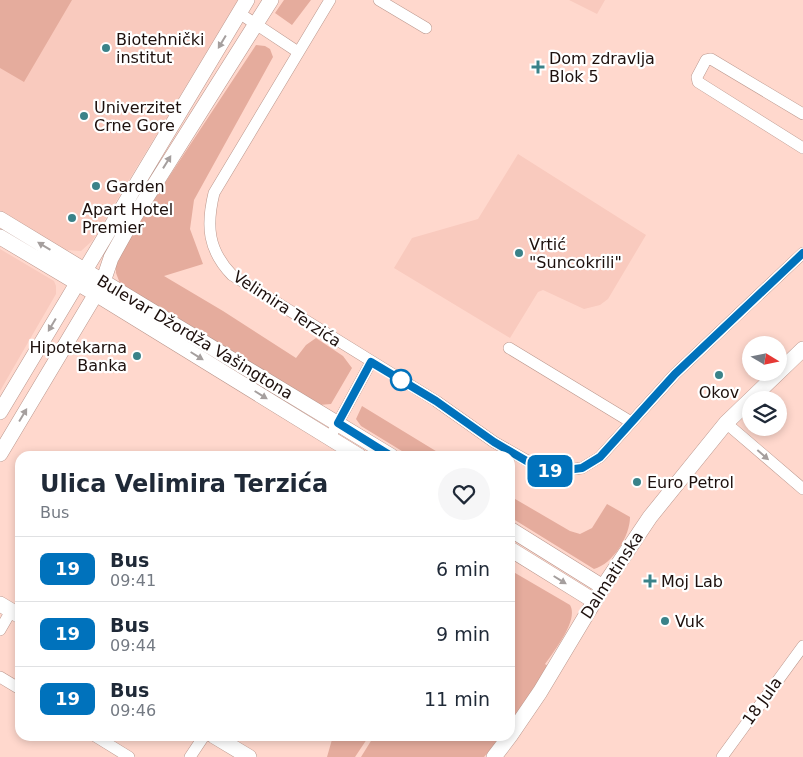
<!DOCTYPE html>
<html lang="en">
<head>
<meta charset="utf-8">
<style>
  :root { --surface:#fff; --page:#f6f6f7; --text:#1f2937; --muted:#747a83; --line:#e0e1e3 }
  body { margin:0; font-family:"DejaVu Sans",sans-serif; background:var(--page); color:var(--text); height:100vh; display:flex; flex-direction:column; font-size:19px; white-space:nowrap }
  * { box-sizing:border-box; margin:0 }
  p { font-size:16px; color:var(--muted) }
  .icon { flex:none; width:28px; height:28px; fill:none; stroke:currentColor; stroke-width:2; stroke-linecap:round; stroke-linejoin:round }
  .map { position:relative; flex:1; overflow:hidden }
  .details { position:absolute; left:15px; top:451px; width:500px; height:290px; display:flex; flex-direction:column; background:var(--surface); border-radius:15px; box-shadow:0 2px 8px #0003 }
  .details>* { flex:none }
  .badge { padding:0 10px; border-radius:8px; font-size:18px; line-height:32px }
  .needle { width:32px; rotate:100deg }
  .tools { position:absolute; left:742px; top:336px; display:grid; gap:10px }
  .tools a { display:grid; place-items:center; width:45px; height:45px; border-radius:50%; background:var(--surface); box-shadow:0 2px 8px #0003; font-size:25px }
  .map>.badge { position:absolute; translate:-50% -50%; box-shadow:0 0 0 2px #fff }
  .round { display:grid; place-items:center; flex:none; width:52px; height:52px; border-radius:26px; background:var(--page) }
  .summary { display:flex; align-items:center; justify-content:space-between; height:85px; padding:0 25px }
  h1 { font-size:24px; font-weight:800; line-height:38px }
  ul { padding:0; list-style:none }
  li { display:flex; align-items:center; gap:15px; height:65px; padding:0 25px; border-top:1px solid var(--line) }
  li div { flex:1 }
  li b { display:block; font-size:19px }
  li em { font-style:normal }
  li .badge { min-width:55px; font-weight:700; text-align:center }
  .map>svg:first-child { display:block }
</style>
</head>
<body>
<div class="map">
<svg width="803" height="757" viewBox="0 0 803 757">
  <rect width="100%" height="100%" fill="#ffd8cd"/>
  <path fill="#f9cabe" d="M0,0h238l-146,241 -11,10 -16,-1 -65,-38z
    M569,0h36l-8,14z
    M518,154l128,81 -38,64 -8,6 -16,4 -41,-19 -5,2 -28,46 -116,-70 18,-30 66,-19z
    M0,249l54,32 2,5v8l-56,97z"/>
  <path fill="#e5ac9d" d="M0,0h72l-48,82 -24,-14z
    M284,0h27l-19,25 -17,-12z
    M256,45l9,1 5,3 3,8 -79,143 -4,29 13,35 -39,12 59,35 73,47 10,-13 10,-7 27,18 9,12 -21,36 -12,1 -198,-119 -5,-13v-16z
    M362,406l82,50h-34l-49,-30 -5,-7z
    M510,496l60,35 10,3 12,-6 15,-24 23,13c0,19 -17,47 -36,52l-84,-52z
    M510,570l60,35c9,15 -16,46 -25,59l4,3 -39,59z
    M333,736h36l-14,21h-28z
    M374,736h128l-18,21h-123z"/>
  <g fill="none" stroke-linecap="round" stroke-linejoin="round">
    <defs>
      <path id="street" d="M330,0l-116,193c-8,33 -6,57 18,82l204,126 58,41 48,27 9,3 31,-4 18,-11 75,-83 128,-121
        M379,0l47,28
        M239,13l59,39
        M803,114l-92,-55 -5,1 -9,17 1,5 105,66
        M509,348l122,74
        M726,423l77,66
        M334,430l37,-68
        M0,630l11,-19
        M0,677l20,12
        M95,736l34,21
        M190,757l14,-21
        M722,757l81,-111"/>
      <path id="secondary" d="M0,219l391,237
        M0,237l96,57 263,162
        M0,412l247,-412
        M0,454l103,-172 8,-24 20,-36 140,-222
        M510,529l93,58
        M510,549l84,52
        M0,604l20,12
        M214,736l35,21
        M510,736l30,-44 63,-105 47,-70 76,-94 77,-74
        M494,757l16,-21"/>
    </defs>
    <use href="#street" stroke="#bb978d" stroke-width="12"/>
    <use href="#secondary" stroke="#bb978d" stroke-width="16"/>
    <use href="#street" stroke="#fff" stroke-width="11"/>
    <use href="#secondary" stroke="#fff" stroke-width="15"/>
  </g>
  <defs><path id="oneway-solid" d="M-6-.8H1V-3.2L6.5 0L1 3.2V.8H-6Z" transform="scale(1.25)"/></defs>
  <g fill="#a59f9e">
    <use href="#oneway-solid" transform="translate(222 42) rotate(121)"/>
    <use href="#oneway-solid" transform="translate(167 162) rotate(-58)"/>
    <use href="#oneway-solid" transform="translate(44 246) rotate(-149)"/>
    <use href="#oneway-solid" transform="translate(52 325) rotate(121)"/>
    <use href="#oneway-solid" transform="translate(197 356) rotate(32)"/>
    <use href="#oneway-solid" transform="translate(261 395) rotate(32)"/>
    <use href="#oneway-solid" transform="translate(23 415) rotate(-59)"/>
    <use href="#oneway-solid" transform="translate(763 455) rotate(41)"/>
    <use href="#oneway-solid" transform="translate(560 580) rotate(32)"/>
  </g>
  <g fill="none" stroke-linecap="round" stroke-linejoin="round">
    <defs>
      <path id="line" d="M391,456l-53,-33 33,-61 65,39 58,41 48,28 9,2 31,-4 18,-11 75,-83 128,-121"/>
    </defs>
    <use href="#line" stroke="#fff" stroke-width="11"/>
    <use href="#line" stroke="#0072bc" stroke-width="8"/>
  </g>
  <g fill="#3a8289" stroke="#fff" stroke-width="2">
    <circle cx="106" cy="48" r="5"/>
    <path d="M535.5 59.5h5v5h5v5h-5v5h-5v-5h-5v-5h5z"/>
    <circle cx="84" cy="116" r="5"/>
    <circle cx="96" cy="186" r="5"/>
    <circle cx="72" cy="218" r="5"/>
    <circle cx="519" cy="253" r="5"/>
    <circle cx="137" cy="356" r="5"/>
    <circle cx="719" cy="375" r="5"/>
    <circle cx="637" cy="482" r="5"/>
    <path d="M647.5 573.5h5v5h5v5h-5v5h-5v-5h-5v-5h5z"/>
    <circle cx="665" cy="621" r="5"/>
  </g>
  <circle fill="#fff" stroke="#0072bc" stroke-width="2.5" cx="401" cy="380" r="10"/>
  <g text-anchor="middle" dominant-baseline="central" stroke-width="4.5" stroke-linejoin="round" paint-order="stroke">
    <g font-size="16" fill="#1d100d" stroke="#fff" text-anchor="start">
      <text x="116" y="39">Biotehnički<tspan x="116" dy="18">institut</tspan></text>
      <text x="549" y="58">Dom zdravlja<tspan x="549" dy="18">Blok 5</tspan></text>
      <text x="94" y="107">Univerzitet<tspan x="94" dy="18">Crne Gore</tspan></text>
      <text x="106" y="186">Garden</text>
      <text x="82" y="209">Apart Hotel<tspan x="82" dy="18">Premier</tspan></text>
      <text x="529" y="244">Vrtić<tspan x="529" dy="18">"Suncokrili"</tspan></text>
      <text x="127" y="347" text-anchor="end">Hipotekarna<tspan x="127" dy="18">Banka</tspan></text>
      <text x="719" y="392" text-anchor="middle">Okov</text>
      <text x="647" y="482">Euro Petrol</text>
      <text x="661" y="581">Moj Lab</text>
      <text x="675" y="621">Vuk</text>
    </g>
    <g font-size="16" fill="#1d100d" stroke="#fff">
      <text transform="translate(287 309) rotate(33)">Velimira Terzića</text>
      <text transform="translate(195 337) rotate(31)">Bulevar Džordža Vašingtona</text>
      <text transform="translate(612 575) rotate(-57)">Dalmatinska</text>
      <text transform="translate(762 701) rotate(-54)">18 Jula</text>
    </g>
  </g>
</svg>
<div class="tools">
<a><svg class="needle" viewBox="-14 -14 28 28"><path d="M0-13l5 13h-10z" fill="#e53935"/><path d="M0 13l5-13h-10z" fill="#747a83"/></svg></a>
<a><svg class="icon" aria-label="layers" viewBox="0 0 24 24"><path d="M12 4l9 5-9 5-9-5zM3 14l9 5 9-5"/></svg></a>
</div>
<b class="badge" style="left:550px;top:471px;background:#0072bc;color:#fff">19</b>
<section class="details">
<div class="summary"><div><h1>Ulica Velimira Terzića</h1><p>Bus</p></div><a class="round"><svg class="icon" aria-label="heart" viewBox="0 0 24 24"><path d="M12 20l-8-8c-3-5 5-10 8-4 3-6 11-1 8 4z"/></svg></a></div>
<ul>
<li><span class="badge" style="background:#0072bc;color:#fff">19</span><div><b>Bus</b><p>09:41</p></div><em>6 min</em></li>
<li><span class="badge" style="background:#0072bc;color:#fff">19</span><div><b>Bus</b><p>09:44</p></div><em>9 min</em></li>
<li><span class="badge" style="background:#0072bc;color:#fff">19</span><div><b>Bus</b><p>09:46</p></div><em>11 min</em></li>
</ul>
</section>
</div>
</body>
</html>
